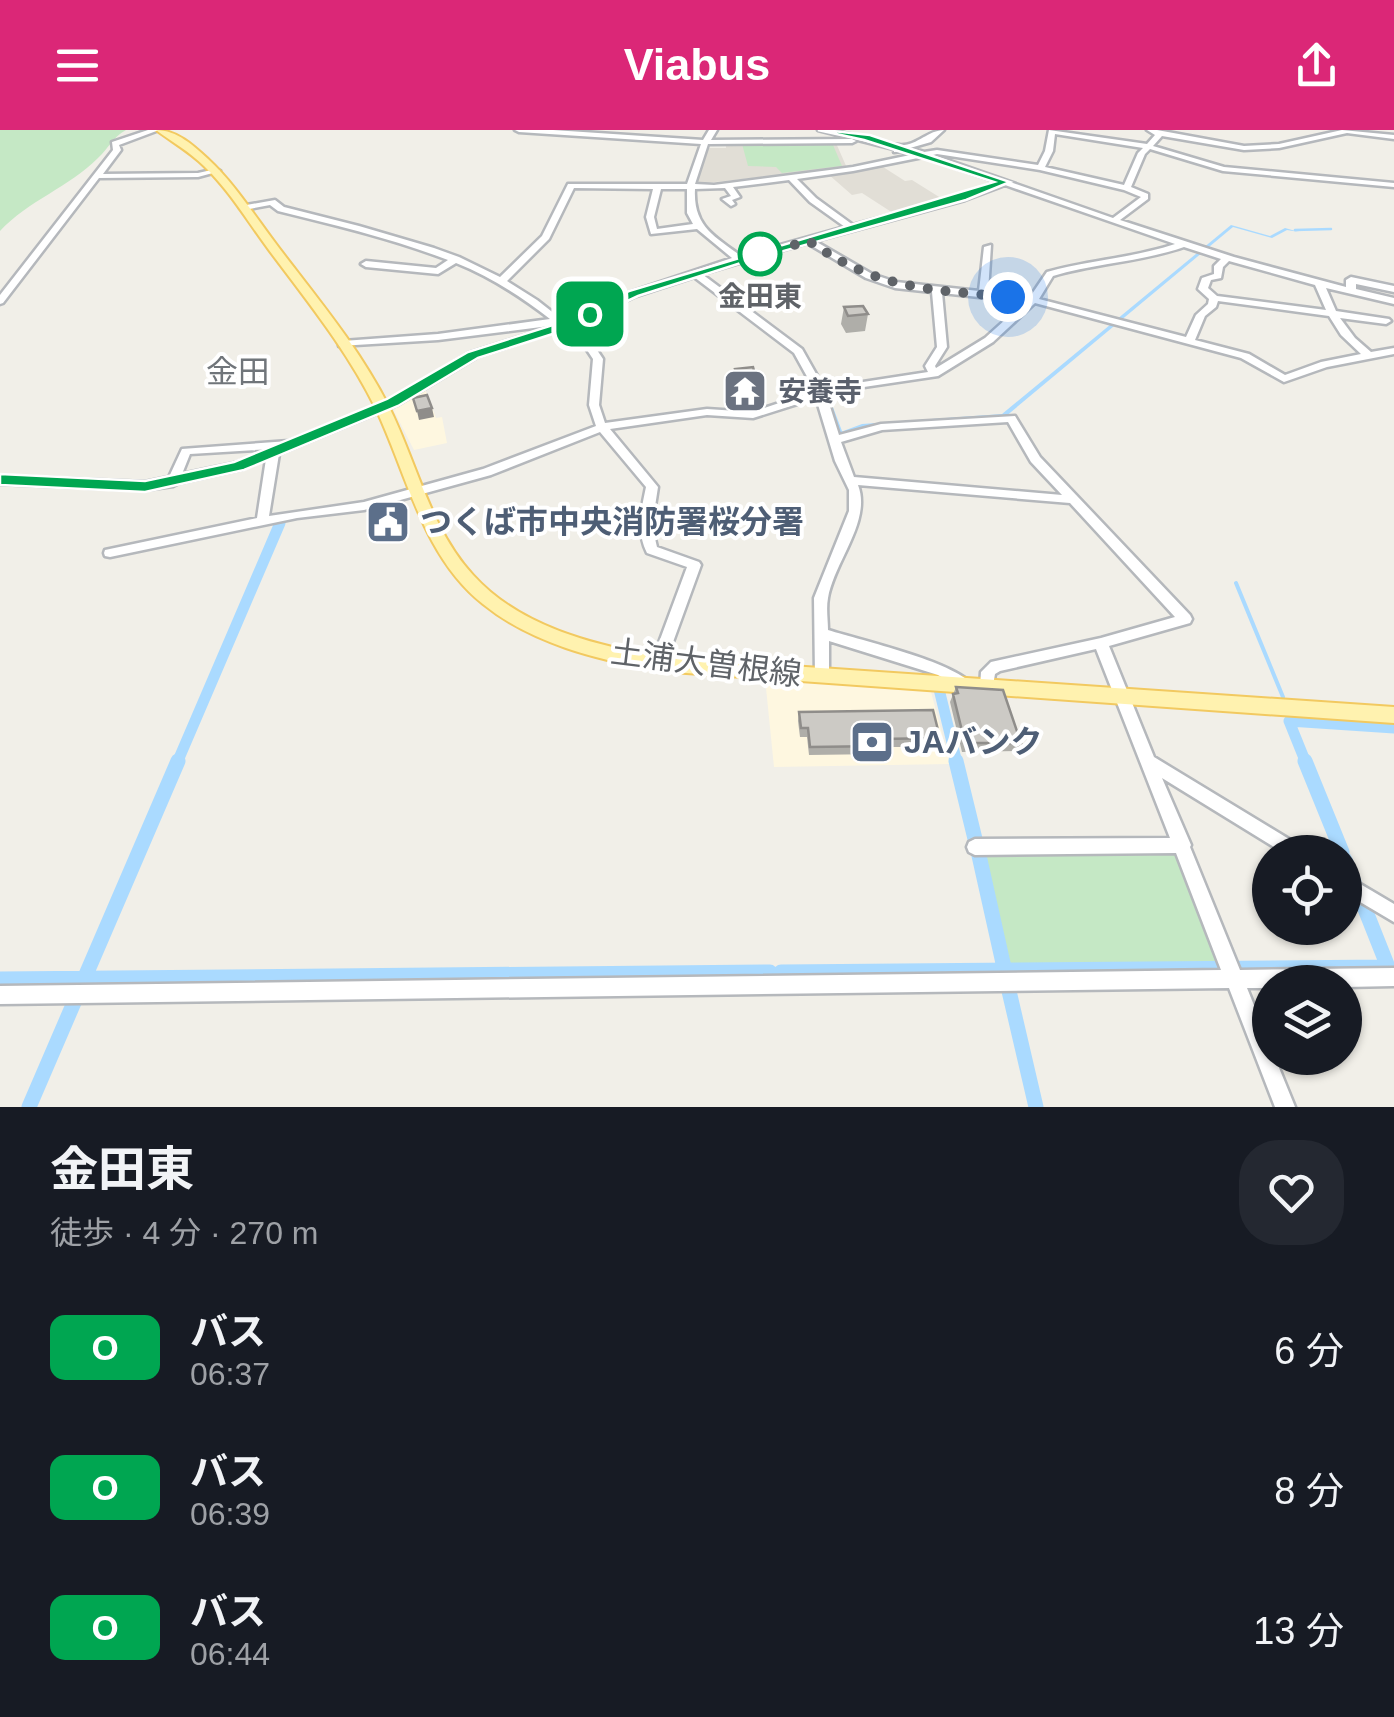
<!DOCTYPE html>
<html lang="ja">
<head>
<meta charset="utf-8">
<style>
  :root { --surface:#171b24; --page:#242831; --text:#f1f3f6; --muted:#9ea1a6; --accent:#db2777 }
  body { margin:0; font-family:Helvetica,"Noto Sans JP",sans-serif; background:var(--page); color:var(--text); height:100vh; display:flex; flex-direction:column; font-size:38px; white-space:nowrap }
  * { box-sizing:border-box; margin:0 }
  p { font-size:32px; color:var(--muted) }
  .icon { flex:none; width:55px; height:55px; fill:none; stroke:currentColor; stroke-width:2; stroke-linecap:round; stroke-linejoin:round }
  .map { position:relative; height:977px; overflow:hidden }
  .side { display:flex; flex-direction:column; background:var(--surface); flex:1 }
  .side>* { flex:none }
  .badge { padding:0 20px; border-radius:15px; font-size:35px; line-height:65px }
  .buttons { position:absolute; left:1252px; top:705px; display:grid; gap:20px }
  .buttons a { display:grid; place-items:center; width:110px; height:110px; border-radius:50%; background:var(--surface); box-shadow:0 2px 8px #0004; font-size:50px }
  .you { position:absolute; width:50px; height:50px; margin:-25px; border:8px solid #fff; border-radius:50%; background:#1a73e8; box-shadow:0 0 0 15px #1a73e833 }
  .map>.badge { position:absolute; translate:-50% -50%; box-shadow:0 0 0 5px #fff }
  .round { display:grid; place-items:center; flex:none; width:105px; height:105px; border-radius:40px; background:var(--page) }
  .head { display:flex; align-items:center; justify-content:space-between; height:170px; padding:0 50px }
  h1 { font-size:48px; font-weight:700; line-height:75px }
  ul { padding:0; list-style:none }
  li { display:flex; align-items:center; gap:30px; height:140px; padding:0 50px }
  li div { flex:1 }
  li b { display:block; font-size:38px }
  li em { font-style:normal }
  li .badge { min-width:110px; font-weight:700; text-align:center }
  header { display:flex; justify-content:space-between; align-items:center; height:130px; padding:0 50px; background:var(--accent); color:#fff; font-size:45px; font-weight:700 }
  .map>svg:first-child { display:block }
</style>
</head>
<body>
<header><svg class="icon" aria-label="menu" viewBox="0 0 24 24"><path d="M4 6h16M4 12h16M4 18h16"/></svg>Viabus<svg class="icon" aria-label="share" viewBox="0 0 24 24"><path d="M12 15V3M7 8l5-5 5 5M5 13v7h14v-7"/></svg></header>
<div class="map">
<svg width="1394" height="977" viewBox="0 0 1394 977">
  <rect width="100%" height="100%" fill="#f1efe8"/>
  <path fill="#fef7e0" d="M425,259l11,29 6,-1 5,26 -33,7 -20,-39 4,-8z
    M765,548l165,10 20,76 -176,3z"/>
  <path fill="#e1ded6" d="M784,12l52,1 11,25 -150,16v-12l9,-24h20v-5z
    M880,35l25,16 7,-1 32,20 -51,13 -31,-20 -10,2 -24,-21z"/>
  <path fill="#c5e8c5" d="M0,0h126c-14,8 -17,18 -28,28 -29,29 -70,43 -98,73z
    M785,13l48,2 9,21 -60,7 -6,-6 -28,-1 -6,-22z
    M1181,720l40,112 -212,4 -27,-113z"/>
  <path fill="#aadaff" d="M1231,95l39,11 15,-8 14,4 -12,-2 -15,8 -39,-11 -228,190 -141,10 -26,6 24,-9 140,-10z"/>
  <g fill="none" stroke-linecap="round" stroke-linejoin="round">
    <path stroke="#aadaff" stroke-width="2.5" d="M1295,100l36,-1
      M827,265l14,37"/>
    <path stroke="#aadaff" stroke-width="4" d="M1236,453l47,114"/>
    <path stroke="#aadaff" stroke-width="11" d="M939,559l18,74
      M177,633l103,-240
      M1306,633l-17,-42 105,7"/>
    <path stroke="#aadaff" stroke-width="15" d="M956,631l20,82
      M1305,631l37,91
      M978,721l27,121
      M1345,730l9,22
      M781,842l607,-5 -27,-68
      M0,849l770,-7
      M1009,861l27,116
      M29,977l149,-346"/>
    <defs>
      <path id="minor" d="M148,0h11l-40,15 2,5 -18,24 95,-1 18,-4 4,2 -22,6 -99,1 -96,125 -3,1v-9l113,-145 -1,-8z
        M515,0h38l150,10 6,-10h8l-6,10 141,-1 4,2 -4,2 -144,1 -13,40 19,1 139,-18 62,-13 -13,-3 -8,1v-3l-76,-19c29,0 53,12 81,15 17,2 29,-15 45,-15l-13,12 -21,6 14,4 13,-2 101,15 7,-14 4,-21 98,14 8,-9 -8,-5h10l87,16 35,-2 63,-14 52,5v4l-47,-6 -68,15 -35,2 -82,-14 -9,10 71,21 170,16v4l-171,-16 -73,-22 -5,5 -14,33 17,7v5l-28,21 114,37 112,30v-7l5,-3 43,9v6l-38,-8v5l38,9v6l-68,-16 10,23 53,8 2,2 -5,3 -46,-6 15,20 16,14 23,-4v6l-67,13 -43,15 -43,-24 -206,-55 -42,39 -55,34 -101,15 -11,3 13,41 42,-11 134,-8 25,41 150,158 2,4 -2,4 -81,23 45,111 148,90 2,5h-22l-120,-74 29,67 -1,2 50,123 154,-2v18l-49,1v-5h-75v6h-23l23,57v13h5l20,49h-20l-46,-119 -1229,16v-18l1221,-16 -45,-117 -201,2 -6,-3 -2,-5 2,-5 6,-3 195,-1 -74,-189 -96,22 -5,3 -3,17h-10l-2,-4 1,-15 10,-10 110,-24 74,-21 -105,-114 -212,-18c14,36 -24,77 -30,113 -2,10 0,22 0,32 35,11 124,31 145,55l-2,4 -5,2 -28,-16 -109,-34v36l-2,4h-10l-2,-4 -1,-79 35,-87v-21l-14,-29 -19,-63 -63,20 -46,-3 -97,14 48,58 -6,39 5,21 42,15 2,3 -36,99 -2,4h-10l-2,-4 36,-97 -40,-14c-11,-23 -6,-42 -1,-66l-46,-55 -109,43 -127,35 -67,8 -187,39 -5,-1 -1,-3 1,-3 152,-32 9,-59 -24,10 -63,14 -6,3 -28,4 -145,-6v-8l145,6 24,-5 13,-28 107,-8 100,-40 80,-48 88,-28 -119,15 -99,6v-4l4,-1 95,-7 112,-15c-30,-23 -59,-42 -94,-56l-18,11 -72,-7 -5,-3 5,-3 70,7 12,-8c-55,-21 -113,-35 -170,-49l-8,-6 -26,5 -4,-2 1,-2 34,-6 9,7 75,19 75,22 25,9 41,20 42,-41 26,-52h119l14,-40 -182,-12zM1055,4l88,14 -5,5 -14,32 -79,-18 8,-16zM937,24l103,16 84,20 17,7 -28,21 -180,-63zM923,27l74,25 -38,14 -106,29 -37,-27 -19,-19 56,-8zM789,50l21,22 35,25 -104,29c-27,-20 -48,-30 -46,-67l30,-1 6,8 -9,3 9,7 4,-2 -3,-4 8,-3 -7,-10zM1005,55l170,59c-42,14 -86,16 -128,28l-17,25 -42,-5 3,-47 -7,2 -5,44 -83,-9 -24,-8 -57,-33 150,-41zM574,58l79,1 -7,28 5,17 46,-5 35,29 -102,34 -65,30 -28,-22 -30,-19 42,-42zM661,59h26v24l6,11 -36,5 -3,-12zM807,113l59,35 29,10 37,4 5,55 -12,19 3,6 -104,16 -22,-39 -100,-75zM1184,117l37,12 -7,7v8l-12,4 -4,11 11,10 -1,5 -12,11 -10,22 -147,-38 14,-23c43,-13 88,-14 131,-29zM1229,131l86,24 11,25 -109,-14 -9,-8 3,-8 10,-2 2,-11zM694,147l100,76 21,38 -63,21 -45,-3 -102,14 -6,-18 4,-46 -24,-36 57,-27zM942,163l83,9 -40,36 -49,30 -1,-2 12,-19zM1218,171l111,15 12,19 20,19 -40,8 -36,13 -36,-21 -54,-14 10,-24 11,-9zM571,196l22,33 -4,46 7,21 -113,43 -119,33 -95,14 10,-62 118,-49 80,-48zM1008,292l23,40 31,33 -208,-18 -13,-35 41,-12zM271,319l-36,14 -53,11 8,-20z
        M1345,745l49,29v18l-49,-29z"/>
      <path id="major" d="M156,0c21,0 38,16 52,29 28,26 48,59 71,89 39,51 80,100 109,157 28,55 42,124 85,170 47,52 119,69 185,82l736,50v16l-736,-52c-61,-12 -126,-27 -175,-67 -61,-48 -76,-131 -108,-197 -28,-57 -68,-106 -106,-157 -21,-28 -39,-59 -65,-84 -14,-14 -32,-24 -48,-36z"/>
    </defs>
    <use href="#minor" stroke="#b5b8bc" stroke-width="5"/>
    <use href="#major" stroke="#f2c960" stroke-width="4"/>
    <use href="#minor" fill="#fff" fill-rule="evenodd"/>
    <use href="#major" fill="#fff2af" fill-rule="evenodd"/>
  </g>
  <path fill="#afaea9" d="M844,177l24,7 -3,17 -19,2 -5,-9z
    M735,239l21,9 -1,18 -17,1 -3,-11z
    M956,557l65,56 -4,8 -55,1 -12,-50z
    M799,582l141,26 -3,9h-55l-2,7 -71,1 -2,-18h-7l-2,-16z"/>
  <path fill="#8f8d8a" d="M432,278l2,9 -15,3 -2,-9z"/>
  <path fill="#cccac5" stroke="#8f8d8a" stroke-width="2.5" d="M863,176l5,8 -20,2 -4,-9z
    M753,237l3,11 -18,2 -3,-11z
    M427,265l5,13 -15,3 -4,-13z
    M956,557l47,3 18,53h-56l-12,-49 5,-1z
    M933,580l7,28 -59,1 1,7 -72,1 -2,-19h-7l-2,-16z"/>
  <path fill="#00a651" stroke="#fff" stroke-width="2.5" d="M818,0h5l47,5 140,47 -44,18 -222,62 -106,34 -70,33 -90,29 -80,48 -154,64 -99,22 -145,-7v-11l145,7 89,-19 153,-63 81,-47 91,-29 70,-32 365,-109 -130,-42z"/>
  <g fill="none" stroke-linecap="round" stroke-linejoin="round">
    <path stroke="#5f6368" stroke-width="10" stroke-dasharray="0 18" d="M760,124l49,-13c69,49 119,48 199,56"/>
  </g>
  <defs>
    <symbol id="temple-square" viewBox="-11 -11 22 22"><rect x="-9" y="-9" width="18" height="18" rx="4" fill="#6b7280" stroke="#fff"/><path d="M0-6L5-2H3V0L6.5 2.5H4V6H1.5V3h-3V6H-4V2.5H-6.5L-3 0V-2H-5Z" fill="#fff"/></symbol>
    <symbol id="civic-square" viewBox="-11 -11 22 22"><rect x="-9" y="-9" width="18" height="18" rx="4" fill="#5c6f8a" stroke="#fff"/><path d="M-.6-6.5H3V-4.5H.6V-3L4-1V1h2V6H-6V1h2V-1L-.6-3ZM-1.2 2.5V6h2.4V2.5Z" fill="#fff"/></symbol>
    <symbol id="bank-square" viewBox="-11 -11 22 22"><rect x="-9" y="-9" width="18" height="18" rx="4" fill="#5c6f8a" stroke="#fff"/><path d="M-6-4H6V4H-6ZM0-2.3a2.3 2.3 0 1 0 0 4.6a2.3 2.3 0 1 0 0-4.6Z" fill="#fff"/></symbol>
  </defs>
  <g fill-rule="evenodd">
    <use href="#temple-square" x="720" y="236" width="50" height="50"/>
    <use href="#civic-square" x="363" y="367" width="50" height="50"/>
    <use href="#bank-square" x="847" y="587" width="50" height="50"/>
  </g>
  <circle fill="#fff" stroke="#00a651" stroke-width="5" cx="760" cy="124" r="20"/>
  <g text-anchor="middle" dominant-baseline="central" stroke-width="8" stroke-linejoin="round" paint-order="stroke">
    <g font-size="28" font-weight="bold" fill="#5f6368" stroke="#fff">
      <text x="760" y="166">金田東</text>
    </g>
    <g font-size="28" font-weight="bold" fill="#5b616d" stroke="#fff" text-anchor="start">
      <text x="778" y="261">安養寺</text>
    </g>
    <g font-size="32" fill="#70757a" stroke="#fff">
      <text x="238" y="242">金田</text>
    </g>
    <g font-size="32" font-weight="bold" fill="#4e5e75" stroke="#fff" text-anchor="start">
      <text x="420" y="392">つくば市中央消防署桜分署</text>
      <text x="904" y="612">JAバンク</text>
    </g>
    <g font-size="32" fill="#5f6368" stroke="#fff">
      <text transform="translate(706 533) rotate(7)">土浦大曽根線</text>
    </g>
  </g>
</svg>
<div class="buttons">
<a><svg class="icon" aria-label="locate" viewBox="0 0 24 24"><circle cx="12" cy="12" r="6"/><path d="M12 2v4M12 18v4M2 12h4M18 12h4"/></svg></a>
<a><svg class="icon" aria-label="layers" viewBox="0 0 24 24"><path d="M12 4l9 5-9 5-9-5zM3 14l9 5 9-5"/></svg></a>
</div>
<div class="you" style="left:1008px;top:167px"></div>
<b class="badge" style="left:590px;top:184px;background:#00a651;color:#fff">O</b>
</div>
<section class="side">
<div class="head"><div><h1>金田東</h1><p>徒歩 · 4 分 · 270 m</p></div><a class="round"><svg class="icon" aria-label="heart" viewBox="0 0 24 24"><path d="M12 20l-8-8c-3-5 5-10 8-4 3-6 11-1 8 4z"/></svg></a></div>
<ul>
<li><span class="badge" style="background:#00a651;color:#fff">O</span><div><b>バス</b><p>06:37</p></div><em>6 分</em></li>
<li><span class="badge" style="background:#00a651;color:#fff">O</span><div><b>バス</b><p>06:39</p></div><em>8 分</em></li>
<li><span class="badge" style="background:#00a651;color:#fff">O</span><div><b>バス</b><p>06:44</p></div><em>13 分</em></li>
</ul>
</section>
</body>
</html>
